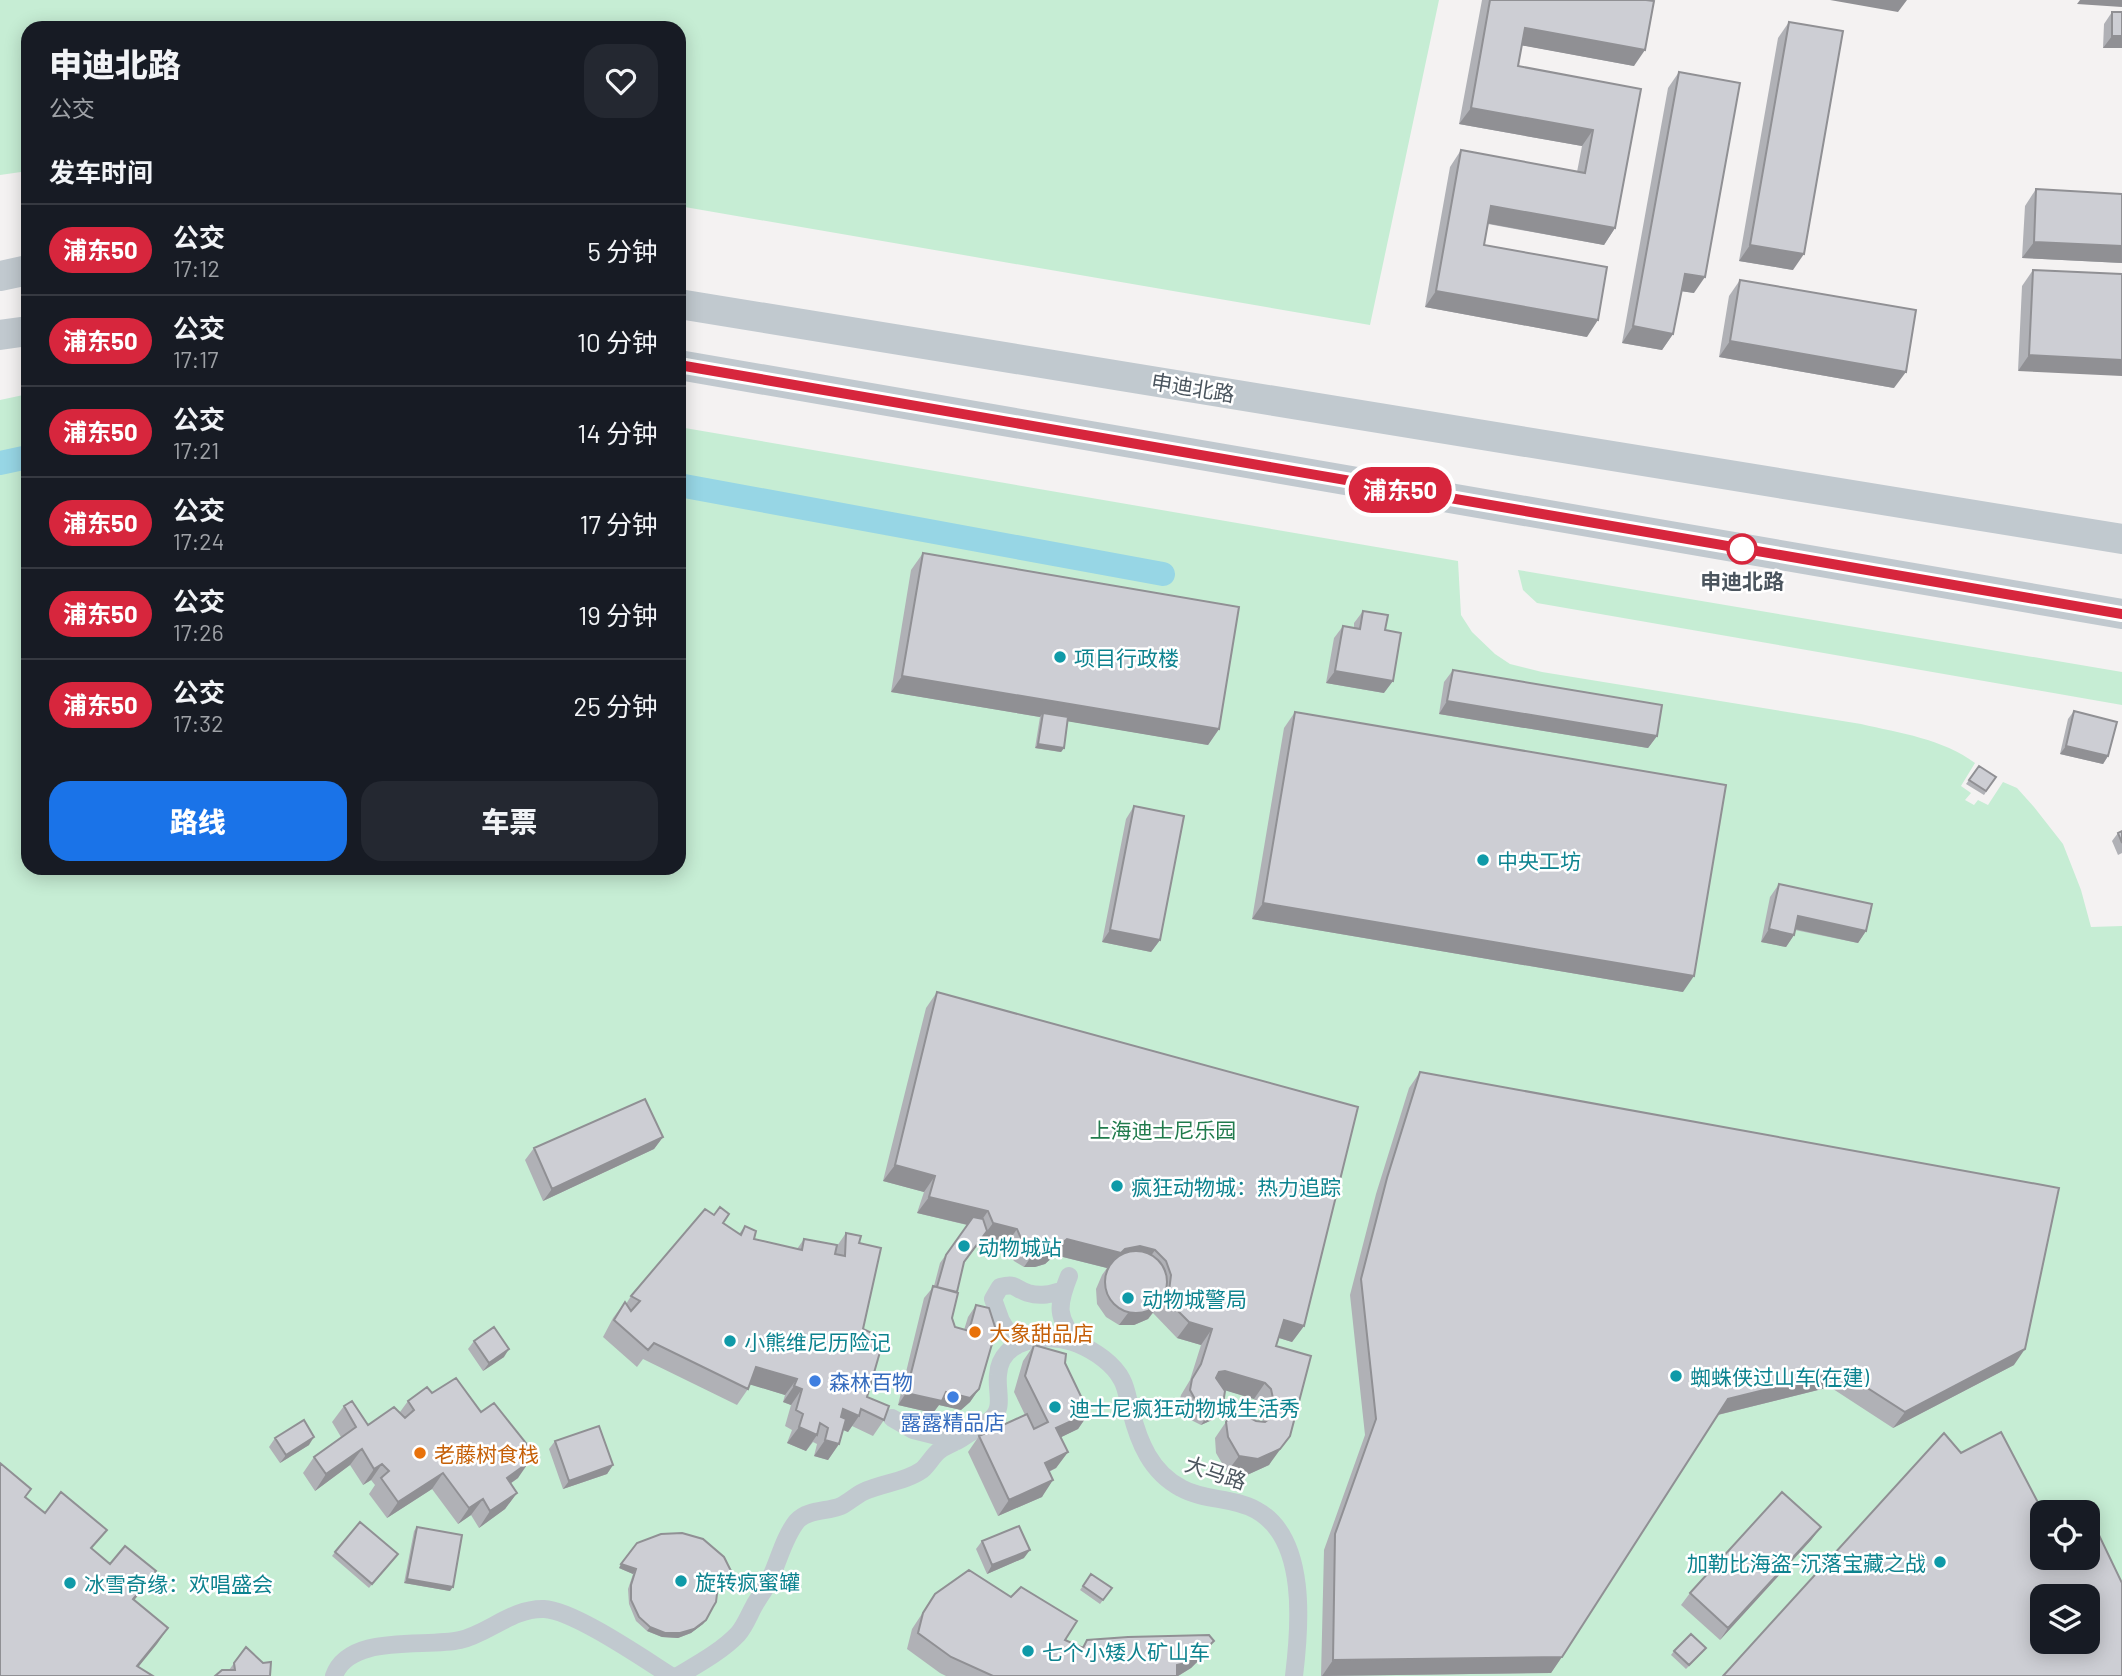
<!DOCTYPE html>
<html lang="zh">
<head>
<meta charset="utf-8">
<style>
  :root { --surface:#171b24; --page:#242831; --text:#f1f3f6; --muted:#9ea1a6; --line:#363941; --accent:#1a73e8 }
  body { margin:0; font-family:Barlow,"Noto Sans SC",sans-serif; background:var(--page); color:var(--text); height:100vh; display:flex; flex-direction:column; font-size:26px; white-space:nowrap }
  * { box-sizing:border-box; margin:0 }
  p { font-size:23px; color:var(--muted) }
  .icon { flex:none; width:38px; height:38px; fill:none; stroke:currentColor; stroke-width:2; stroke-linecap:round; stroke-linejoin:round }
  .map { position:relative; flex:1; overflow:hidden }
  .side { position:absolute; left:21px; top:21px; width:665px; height:854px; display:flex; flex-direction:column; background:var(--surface); border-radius:21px; box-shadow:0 4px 18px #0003 }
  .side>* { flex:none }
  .badge { padding:0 14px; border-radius:23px; font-size:24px; line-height:46px }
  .tools { position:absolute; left:2030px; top:1500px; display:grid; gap:14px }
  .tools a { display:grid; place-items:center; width:70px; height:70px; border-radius:14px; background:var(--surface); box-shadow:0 4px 18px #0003; font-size:35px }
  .map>.badge { position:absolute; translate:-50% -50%; box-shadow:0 0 0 4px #fff }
  h2 { padding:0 28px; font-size:26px; line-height:63px }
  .round { display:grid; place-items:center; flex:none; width:74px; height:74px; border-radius:21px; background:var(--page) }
  .head { display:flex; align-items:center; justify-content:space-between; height:119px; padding:0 28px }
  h1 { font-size:33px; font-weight:800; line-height:52px }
  .primary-button { display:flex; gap:14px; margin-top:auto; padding:14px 28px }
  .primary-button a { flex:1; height:80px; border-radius:21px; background:var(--accent); color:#fff; font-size:28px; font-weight:800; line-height:80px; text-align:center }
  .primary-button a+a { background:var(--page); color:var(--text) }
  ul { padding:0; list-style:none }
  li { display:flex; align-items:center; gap:21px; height:91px; padding:0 28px; border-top:2px solid var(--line) }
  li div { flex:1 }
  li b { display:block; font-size:26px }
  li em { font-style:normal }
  li .badge { min-width:77px; font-weight:700; text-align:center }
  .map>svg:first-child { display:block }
</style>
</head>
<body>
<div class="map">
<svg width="2122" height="1676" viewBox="0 0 2122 1676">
  <rect width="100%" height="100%" fill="#f4f2f2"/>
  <path fill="#c6edd4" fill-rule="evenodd" d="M0,0h1439l-69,325 -691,-119v-178h-651v143l-28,4z
    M28,394v474h651v-441l779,134 3,54 11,17 23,22 15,10 32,8 319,52c39,9 82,15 114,39l-14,23 10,7 -6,7 9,5 4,-5 10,5 15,-23 14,6 17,19 29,37 18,46 10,37 31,-1v750h-2122v-1276zM2042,1512h46v46h-46zM2042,1596h46v46h-46z
    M1518,570l604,102v33l-585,-102 -14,-13z"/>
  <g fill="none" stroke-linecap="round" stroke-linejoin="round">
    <path stroke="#97d6e5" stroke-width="24" d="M0,463l28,-6
      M679,485l484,89"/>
    <path stroke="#c1c9cf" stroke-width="18" d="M1069,1276c-12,30 -13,42 9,67
      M1016,1346l-15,-25 -8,-22 7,-12c17,-4 13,1 28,6 13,4 23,1 36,-3
      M892,1418l21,12 44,11
      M334,1676c15,-43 91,-28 126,-36 28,-6 52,-32 84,-31 29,1 100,50 127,67
      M678,1676c20,-12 44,-25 60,-42 7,-8 11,-19 16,-28 5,-9 12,-18 16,-27 9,-19 14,-42 27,-58 11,-12 30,-9 44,-15 8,-4 14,-10 22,-14 19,-9 42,-10 59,-22 7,-6 11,-15 18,-20 5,-4 13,-7 19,-10 10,-7 21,-13 31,-20 15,-11 6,-29 8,-45 2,-38 52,-43 80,-31 17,7 36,20 44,36 5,9 6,21 9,31 8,32 20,61 50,77 23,13 52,9 75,22 52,28 44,117 38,166"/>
    <path stroke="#c1c9cf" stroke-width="30" d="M0,276l28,-6
      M679,304l1443,235
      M0,335l28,-4
      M679,365l1443,249"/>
  </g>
  <path fill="#b0b1b6" d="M1482,0h164l-12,66 -112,-21 -4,21 123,23 -26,139 -11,17 -116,-21 -4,21 103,92 -162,-30 25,-140 11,-17 116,22 5,-26 -123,-22z
    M2112,12l10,36h-19l1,-24z
    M1789,22l4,248 -54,-9 39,-223z
    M1679,72l15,221 -13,-2 -8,43 -11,16 -40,-7 46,-255z
    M2036,189l86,5v69l-100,-5 3,-52z
    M2033,270l89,4 -104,97 4,-85z
    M1740,280l154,108 -175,-31 10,-61z
    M923,553l296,176 -11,16 -140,-24 -4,27 -3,4 -26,-4 5,-31 -149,-25 20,-122z
    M1363,611l22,19 -1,63 -58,-10 8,-45 9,-12 11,2v-5z
    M1453,670l204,66 -9,12 -209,-34 5,-32z
    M2074,711l34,45 -5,8 -43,-10 8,-35z
    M1295,712l388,280 -431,-73 32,-191z
    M1979,766l17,11 -12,18 -18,-11z
    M1134,806l26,134 -9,12 -49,-10 24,-123z
    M2122,831v22l-4,2 -6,-14 6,-8z
    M1779,884l87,47 -8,12 -63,-13 -1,5 -8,12 -25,-5 9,-45z
    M937,992l367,334 -12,16 -13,-4 -3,8 35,10 -42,109 -22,10 -20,-3 -11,-19 -1,-15 17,-25 24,8 7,1 -4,-17 -5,-6 -29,-9 -2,14 -11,16 -11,5 -16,-8 -7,-11 3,-11 9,-15 11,-35 -24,-7 -24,-25 -5,6 -14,6h-15l-13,-8 -9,-13 -1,-15 6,-14 5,-7 -52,-13 -10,9 -10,3h-11l-10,-6 -6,-8 -2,-8 -24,-6 -18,24 -7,29 -5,26 3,9 9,3 4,-13 8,-12 3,84 -9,13 -9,8 -22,-5 -6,8 -35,-8 26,-107 10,-12 6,-23 27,-38 -50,-12 7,-21 -41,-11 43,-173z
    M1420,1072l594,293 -121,63 -63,-41 -112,28 -167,258 -230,3 3,-126 41,-115 -15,-140 26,-101 33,-106z
    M663,1137l-9,12 -111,52 -18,-41 9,-12z
    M723,1223l16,11 6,-8 9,13 43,10 7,-10 33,7 9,-13 13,10 4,86 8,20 -4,48 17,23 -11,16 -21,-10 -4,6 -5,-2 -4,14 -11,16 -14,-4 3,-12 -4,-2 -7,9 -19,-8 5,-13 -7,-4 6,-21 -8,-3 2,-7 -35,-11 -2,5 -11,16 -94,-46 -6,8 -34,-30 10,-19 12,-16 1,2 5,-8z
    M474,1341l30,16 -21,14 -15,-22z
    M1034,1345l31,18 24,50 -11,16 -17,8 7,15 -12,16 -7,4 -7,25 -44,19 -30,-64 11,-16 46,-21 -11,-23 9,-31z
    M432,1393l49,19 48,35 -6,7 -5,24 -8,6 7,9 -12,16 -26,19 -8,-13 -13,9 -26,-35 -45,29 -18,-24 6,-9 -4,-5 -8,5 -13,-20 -35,26 -12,-18 11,-16 27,-20 -9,-15 12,-16 24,19 32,-13 8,-11z
    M275,1438l34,7 -29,18 -11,-16z
    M555,1441l58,24 -6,9 -44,15 -14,-40z
    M417,1527l33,64 -46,-8 10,-52z
    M1812,1539l-92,101 -39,-35 9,-12z
    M982,1541l42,17 -37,16 -11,-25z
    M335,1552l63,2 -29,34 -37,-32z
    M619,1568l119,17 -3,4 -18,1 -11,30 -3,4 -12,9 -13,5 -16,-1 -15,-6 -11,-10 -7,-17 -1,-15 5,-15z
    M1091,1574l21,14 -12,16 -20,-14z
    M935,1594l130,46 17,8 5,-8 115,17 -11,11 -13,8h-232l-6,-3 -33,-24 5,-20z
    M246,1647l24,29 -41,-6z
    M1674,1651l29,1 -17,17 -15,-14z"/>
  <path fill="#909094" d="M1830,0h77l-9,12z
    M2080,0h42v7l-45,-3z
    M1525,28l120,22 -11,16 -120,-22z
    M2112,36h10v12h-19z
    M1471,108l122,22 -11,16 -123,-22z
    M1491,206l124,22 -11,17 -124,-23z
    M2034,242l88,4v17l-100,-5z
    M1750,245l54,9 -11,16 -54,-9z
    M1685,274l20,3 -11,16 -21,-3z
    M1436,291l162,29 -11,17 -162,-30z
    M1633,326l40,8 -11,16 -40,-7z
    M1730,341l176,31 -12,16 -175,-31z
    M2029,355l93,5v16l-104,-5z
    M1335,671l58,10 -9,12 -58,-10z
    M902,676l317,53 -11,16 -166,-28 1,-4 -3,4 -149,-25z
    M1447,701l210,35 -9,12 -209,-34z
    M1038,744l26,4 -3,4 -26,-4z
    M2066,746l42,10 -5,8 -43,-10z
    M1263,903l431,73 -11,16 -431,-73z
    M1798,916l68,15 -8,12 -68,-15z
    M1769,929l25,6 -8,12 -25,-5z
    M1110,930l50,10 -9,12 -49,-10z
    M663,1137l-9,12 -111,52 9,-12z
    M895,1165l40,11 -11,16 -41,-11z
    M929,1197l59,14 -11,16 -60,-14z
    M993,1223l24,6 -11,16 -24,-6 -18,23z
    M1067,1239l58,10 15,-3 15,4 -11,16 -33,-3 -4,5 -52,-13 -10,9 -10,3h-11l11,-16z
    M1161,1301l-13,18 -14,6h-15l9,-12z
    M1284,1320l20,6 -12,16 -19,-6z
    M1189,1322l23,7 -11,16 -24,-7z
    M509,1349l-5,8 -21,14 6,-8z
    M2025,1349l-11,16 -121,63 12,-16z
    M756,1367l41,12 -12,16 -40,-12z
    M1225,1371l40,12 -11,16 -40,-12 5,-15z
    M1841,1371l-11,16 -113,28 11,-16z
    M794,1386l8,3 -11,16 -8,-3z
    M979,1389l-9,13 -9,8 -22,-5 -6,8 -35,-8 8,-12 40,-1z
    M1223,1404l-11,16 -11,5 11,-16z
    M843,1409l16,7 -11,16 -16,-7z
    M1089,1413l-11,16 -33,16 11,-17z
    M799,1427l18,8 -11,16 -19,-8z
    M1290,1436l-21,29 -22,10 -20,-3 12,-16z
    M314,1437l-5,8 -29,18 6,-8z
    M825,1440l14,4 -11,16 -14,-4z
    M362,1449l-12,16 -35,26 11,-17z
    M1068,1452l-12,16 -23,11 12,-16z
    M529,1462l-11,16 -23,16 12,-16z
    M382,1464l-11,16 -8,5 11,-16z
    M613,1465l-6,9 -44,15 6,-8z
    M443,1473l-11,16 -45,29 11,-16z
    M1053,1480l-11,17 -44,19 11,-16z
    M517,1493l-12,16 -26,19 11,-17z
    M483,1499l-12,16 -13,9 11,-16z
    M1821,1527l-9,12 -92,101 8,-12z
    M1030,1550l-6,8 -37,16 5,-9z
    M621,1564l15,5 -3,5 -14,-6z
    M156,1571l-11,16 -23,28 11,-16z
    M407,1579l46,8 -3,4 -46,-8z
    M738,1585l-3,4 -20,1 3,-4z
    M706,1620l-3,4 -12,9 -13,5 -16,-1 -15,-6 3,-4z
    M168,1628l-11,16 -26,32 6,-10z
    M1214,1641l-12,16 -11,11 -13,8h-9l8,-11z
    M1562,1657l-11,16 -229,3 11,-16z"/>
  <path fill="#cdced4" stroke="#909094" stroke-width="2" fill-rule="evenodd" d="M1490,0h156l8,1 -9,49 -120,-22 -7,38 123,23 -26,139 -124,-22 -7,39 123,22 -9,53 -162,-29 25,-141 124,23 8,-43 -122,-22z
    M2112,12h10v24h-10z
    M1789,22l54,9 -39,223 -54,-9z
    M1679,72l61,11 -35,194 -20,-3 -12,60 -40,-8z
    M2036,189l86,5v52l-88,-4z
    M2033,270l89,4v86l-93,-5z
    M1740,280l176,30 -10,62 -176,-31z
    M923,553l316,54 -20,122 -317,-53z
    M1363,611l25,4 -3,15 16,3 -8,48 -58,-10 8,-45 17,3z
    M1453,670l209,35 -5,31 -210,-35z
    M2074,711l43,11 -9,34 -42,-10z
    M1295,712l431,73 -32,191 -431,-73z
    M1043,713l25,4 -4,31 -26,-4z
    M1979,766l17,11 -10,14 -17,-11z
    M1134,806l50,10 -24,124 -50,-10z
    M2122,831v12l-4,-10z
    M1779,884l93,20 -6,27 -68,-15 -4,19 -25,-6z
    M937,992l421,115 -54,219 -20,-6 -8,26 35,10 -21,80 -10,13 -22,10 -19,-3 -11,-19 -2,-15 6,-9 13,2 11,6 9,1 8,-6 1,-13 -3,-14 -6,-6 -40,-12 -6,1 -3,6 9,13 -2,13 -11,5 -16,-8 -6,-11 2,-11 9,-15 11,-35 -23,-7 -25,-25 5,-6 2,-16 -5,-14 -11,-11 -15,-4 -15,3 -4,4 -54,-14 -11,9 -10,3h-11l-9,-6 -6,-9 -3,-7 -24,-6 -5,-12 -59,-14 6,-21 -40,-11z
    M1420,1072l639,116 -34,161 -120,63 -64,-41 -113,28 -166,258 -229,3 2,-126 41,-115 -15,-140 26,-101z
    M645,1099l18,38 -111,52 -18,-41z
    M720,1207l9,7 -6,9 18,12 4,-9 11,5 -2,8 48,11 2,-11 33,6 -2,9 10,2 1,-23 15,3 -2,7 22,5 -18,81 13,6 -5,14 9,3 -13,45 22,9 -5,14 -23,-11 -2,7 -16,-7 -2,8 5,2 -7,25 -14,-4 3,-12 -8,-5 -3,12 -18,-8 4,-13 -7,-4 6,-21 -8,-3 3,-7 -41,-12 -8,22 -94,-46 -6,7 -34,-30 11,-18 6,9 9,-10 -9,-5 74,-87 9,6z
    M973,1217l10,2 4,12 -23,31 -7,30 -20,-5 9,-32z
    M1105 1282a31 31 0 1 1 62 0a31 31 0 1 1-62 0Z
    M933,1286l25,7 -6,25 3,9 14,4 7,-26 13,3 7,22 -17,59 -9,9 -24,-6 -4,9 -36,-8z
    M494,1327l15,22 -20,14 -15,-22z
    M1034,1345l32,9 -1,9 24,50 -33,15 12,24 -23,11 8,17 -44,20 -30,-64 48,-22 7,15 14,-7 -23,-46z
    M456,1378l25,34 13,-9 35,44 -8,4 8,11 -22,16 10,15 -27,18 -7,-12 -14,9 -26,-35 -45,29 -17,-24 8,-7 -7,-7 -8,5 -12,-20 -36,25 -12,-17 42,-30 -12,-21 8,-5 16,24 26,-18 11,11 9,-8 -6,-9 19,-14 5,6z
    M304,1420l10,17 -28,18 -11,-17z
    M599,1426l14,39 -44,16 -14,-40z
    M2001,1432l42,80 -1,46h46v-20l10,-5 24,50v93h-399l221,-243 17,20zM2042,1596h46v46h-46z
    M0,1463l31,26 -6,8 20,16 16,-21 46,38 -16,18 19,16 15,-18 31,25 -23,28 35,29 -31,38 16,10h-153z
    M1782,1492l39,35 -93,101 -38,-35z
    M360,1522l38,32 -26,30 -37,-32z
    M1019,1526l11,24 -38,15 -10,-24z
    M417,1527l45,8 -9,52 -46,-8z
    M682,1533l21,6 21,18 14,28 -20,1 -2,16 -3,5 -7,13 -12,9 -14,4h-15l-15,-6 -11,-10 -8,-17v-15l5,-16 -15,-5 16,-21 24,-9z
    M969,1570l42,27 10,-10 56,34 -12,19 18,8 4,-8 41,-3 81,-2 5,6 -12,11 -17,11 -8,2v11h-184l-42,-19 -33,-24 5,-20 12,-19z
    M1091,1574l21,14 -9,12 -20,-14z
    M1691,1634l15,14 -17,17 -15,-14z
    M246,1647l17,16 8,-1 -1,14h-55l7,-6h13l-1,-7z"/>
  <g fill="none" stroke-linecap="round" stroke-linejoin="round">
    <defs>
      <path id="line" d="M679,365l1443,249"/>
    </defs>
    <use href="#line" stroke="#fff" stroke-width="16"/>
    <use href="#line" stroke="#d7263d" stroke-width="10"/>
  </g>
  <circle fill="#fff" stroke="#d7263d" stroke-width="3.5" cx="1742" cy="549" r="14"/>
  <g fill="#0f9aa8" stroke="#fff" stroke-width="2.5">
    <circle cx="1060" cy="657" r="7"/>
    <circle cx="1483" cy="860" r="7"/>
    <circle cx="1117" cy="1186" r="7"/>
    <circle cx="964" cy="1246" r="7"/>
    <circle cx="1128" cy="1298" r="7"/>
    <circle cx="730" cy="1341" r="7"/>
    <circle cx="1676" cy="1376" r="7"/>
    <circle cx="1055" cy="1407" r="7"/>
    <circle cx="1940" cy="1562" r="7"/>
    <circle cx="681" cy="1581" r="7"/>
    <circle cx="70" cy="1583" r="7"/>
    <circle cx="1028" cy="1651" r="7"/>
  </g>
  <g fill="#e8710a" stroke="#fff" stroke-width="2.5">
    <circle cx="975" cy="1332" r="7"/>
    <circle cx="420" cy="1453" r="7"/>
  </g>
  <g fill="#3f7fe0" stroke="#fff" stroke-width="2.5">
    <circle cx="815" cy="1381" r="7"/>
    <circle cx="953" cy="1397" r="7"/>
  </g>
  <g text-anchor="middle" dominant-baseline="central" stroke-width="5" stroke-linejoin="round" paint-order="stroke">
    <g font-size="21" fill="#4b555e" stroke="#fff">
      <text transform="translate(1193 387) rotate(9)">申迪北路</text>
      <text transform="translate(1216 1472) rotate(18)">大马路</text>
    </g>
    <g font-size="21" font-weight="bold" fill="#4b555e" stroke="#fff">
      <text x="1742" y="580">申迪北路</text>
    </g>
    <g font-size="21" fill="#0d838f" stroke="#fff" text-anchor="start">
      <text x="1074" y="657">项目行政楼</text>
      <text x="1497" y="860">中央工坊</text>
      <text x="1131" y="1186">疯狂动物城：热力追踪</text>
      <text x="978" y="1246">动物城站</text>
      <text x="1142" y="1298">动物城警局</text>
      <text x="744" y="1341">小熊维尼历险记</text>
      <text x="1690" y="1376">蜘蛛侠过山车(在建)</text>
      <text x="1069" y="1407">迪士尼疯狂动物城生活秀</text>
      <text x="1926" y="1562" text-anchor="end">加勒比海盗-沉落宝藏之战</text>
      <text x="695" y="1581">旋转疯蜜罐</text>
      <text x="84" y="1583">冰雪奇缘：欢唱盛会</text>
      <text x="1042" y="1651">七个小矮人矿山车</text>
    </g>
    <g font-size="21" fill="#217b4d" stroke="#fff">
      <text x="1163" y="1129">上海迪士尼乐园</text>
    </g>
    <g font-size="21" fill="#c56008" stroke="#fff" text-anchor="start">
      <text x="989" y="1332">大象甜品店</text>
      <text x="434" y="1453">老藤树食栈</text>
    </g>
    <g font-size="21" fill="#366cbe" stroke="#fff" text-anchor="start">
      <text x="829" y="1381">森林百物</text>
      <text x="953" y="1421" text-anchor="middle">露露精品店</text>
    </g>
  </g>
</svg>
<div class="tools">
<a><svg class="icon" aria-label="locate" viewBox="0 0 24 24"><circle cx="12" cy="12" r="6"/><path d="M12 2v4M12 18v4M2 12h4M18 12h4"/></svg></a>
<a><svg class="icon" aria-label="layers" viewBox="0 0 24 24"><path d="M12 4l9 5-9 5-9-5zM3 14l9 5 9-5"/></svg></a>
</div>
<b class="badge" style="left:1400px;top:490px;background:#d7263d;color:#fff">浦东50</b>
<section class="side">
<div class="head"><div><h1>申迪北路</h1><p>公交</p></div><a class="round"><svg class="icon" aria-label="heart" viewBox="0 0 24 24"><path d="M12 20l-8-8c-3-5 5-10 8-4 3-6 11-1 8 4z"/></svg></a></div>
<h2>发车时间</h2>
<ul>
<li><span class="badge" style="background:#d7263d;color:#fff">浦东50</span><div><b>公交</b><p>17:12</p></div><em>5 分钟</em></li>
<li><span class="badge" style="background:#d7263d;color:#fff">浦东50</span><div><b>公交</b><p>17:17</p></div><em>10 分钟</em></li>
<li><span class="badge" style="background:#d7263d;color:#fff">浦东50</span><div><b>公交</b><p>17:21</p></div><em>14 分钟</em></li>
<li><span class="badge" style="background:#d7263d;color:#fff">浦东50</span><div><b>公交</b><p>17:24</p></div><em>17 分钟</em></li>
<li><span class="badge" style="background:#d7263d;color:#fff">浦东50</span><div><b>公交</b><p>17:26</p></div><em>19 分钟</em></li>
<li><span class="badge" style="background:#d7263d;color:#fff">浦东50</span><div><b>公交</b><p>17:32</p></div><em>25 分钟</em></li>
</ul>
<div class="primary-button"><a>路线</a><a>车票</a></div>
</section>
</div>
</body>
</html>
